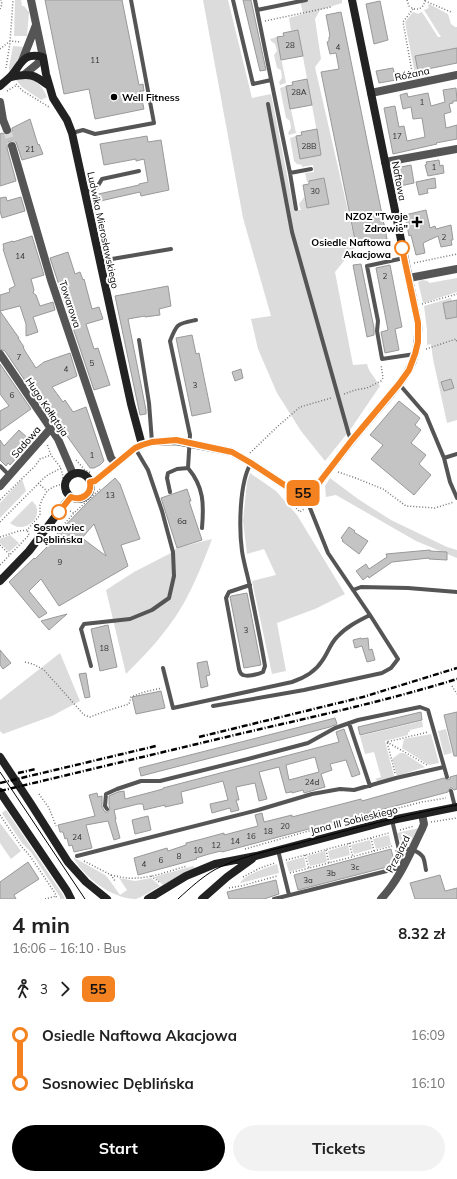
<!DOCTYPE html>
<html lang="en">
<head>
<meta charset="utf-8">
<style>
  :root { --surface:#fff; --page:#f2f2f2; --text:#222; --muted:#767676; --accent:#000 }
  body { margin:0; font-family:Mulish,sans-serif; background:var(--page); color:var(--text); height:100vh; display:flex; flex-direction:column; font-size:15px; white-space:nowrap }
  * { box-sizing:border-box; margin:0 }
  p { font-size:13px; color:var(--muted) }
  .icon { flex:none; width:22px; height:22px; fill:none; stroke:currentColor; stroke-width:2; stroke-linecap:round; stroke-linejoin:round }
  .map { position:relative; height:899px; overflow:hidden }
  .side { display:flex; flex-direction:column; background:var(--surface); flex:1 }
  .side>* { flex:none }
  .badge { padding:0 8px; border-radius:6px; font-size:14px; line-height:26px }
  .map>.badge { position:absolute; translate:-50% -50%; box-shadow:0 0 0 2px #fff }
  .legs { display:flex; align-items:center; gap:6px; height:44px; padding:0 12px; font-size:13px }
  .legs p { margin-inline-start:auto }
  .overview { display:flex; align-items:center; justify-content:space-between; height:68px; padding:0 12px }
  h1 { font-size:22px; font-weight:700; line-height:30px }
  .primary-button { display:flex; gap:8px; margin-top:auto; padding:8px 12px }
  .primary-button a { flex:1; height:46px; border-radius:24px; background:var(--accent); color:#fff; font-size:16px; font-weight:700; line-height:46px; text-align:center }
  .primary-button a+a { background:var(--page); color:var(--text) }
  ul { padding:0 12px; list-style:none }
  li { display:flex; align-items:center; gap:14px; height:48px; font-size:15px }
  li i { display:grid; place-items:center; width:6px; height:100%; margin:0 5px; background:currentColor }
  li i::after { content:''; width:10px; height:10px; margin:-5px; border:3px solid; border-radius:50%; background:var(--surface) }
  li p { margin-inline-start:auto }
  li:first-child i { background:linear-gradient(#0000 50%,currentColor 0) }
  li:last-child i { background:linear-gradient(currentColor 50%,#0000 0) }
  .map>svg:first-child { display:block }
</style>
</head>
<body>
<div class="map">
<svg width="457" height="899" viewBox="0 0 457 899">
  <rect width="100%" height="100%" fill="#fff"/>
  <path fill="#dcdcdc" d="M15,0h6l1,6h2l5,6 -2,24h-13z
    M203,0h25l24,98 19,-4 23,116h7l-2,-6 6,-8 2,12 17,-30 -17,4 -2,-9 9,-1 -1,-7 -11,2v-2l-5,-1 -3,-3 -4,-23 6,-2 4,23 21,-5 -23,-124 -7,1 -2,-13 14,-4 -3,-14h42v3l-22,7 -5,9 6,40 -6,8 41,179 -21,26 18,93 14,-1 2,6 11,16 -30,44 -25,31 -24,-30 -24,-38 -19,-44 -7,-30 20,-3 -28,-98z
    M429,4l19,10 3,10 4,3h2v21l-30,21 2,8 -13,2 -11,-57 8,-10 6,2v-1l3,-1 16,25h3l-17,-27 5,-2 -1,-2z
    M277,37l9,46 -6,2 -1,-3 3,-4 -1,-8 -4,-2 -3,-13 3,-4 -2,-7 -4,-3 -1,-2z
    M13,46l11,1c-3,9 -7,17 -15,24v-4z
    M22,78c13,0 20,7 25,19l-6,3 -19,-13 -6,-7z
    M286,86l10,47 -7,2 -1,-2 3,-5 -1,-7 -4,-3 -6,-30z
    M457,278v14l-34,11 -5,-21 4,-2 6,1 1,2z
    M451,298l1,3 -9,2 3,15 11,-1v103l-10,3 -14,-64 -2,-15 -4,1v-15l-3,-24z
    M250,473l26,18 21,24 48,79 -30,15 -38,14 9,48 -14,3 -20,-93 24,-6 -12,-26 -17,5 -4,-33 4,-39z
    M330,478l28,21 33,21 56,27 10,3v8l-41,-17 -80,-46 -10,2 -1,-11z
    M22,479l4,12 -26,27v-15z
    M32,501c0,0 4,4 4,5 6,14 -13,28 -26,17z
    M10,535l9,8 -10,9 -9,-9v-4z
    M212,539c-9,24 -18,47 -31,69 -15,25 -35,46 -55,66l-20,-84 28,-18 35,-18 8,-6z
    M60,653l20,48 -28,15 -49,18 -3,-3v-31z
    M422,721l1,6 -13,3v2h-2v3l-23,6 9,35 -15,6 -4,-3 6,-2 -7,-25 -9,2 -5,-18z
    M446,729l6,24 -8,2 -6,-24z
    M431,734l8,29 -10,2 -27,-17 2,-9z
    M400,753h4l21,14 -28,9 -5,-17z
    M6,810l57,85 2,4h-5v-2l-29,-45 -9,-9 -20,-30z
    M0,823l21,28 -10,8 -11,-16z
    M419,828c-2,4 -4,11 -7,15 -8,8 -13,-4 -15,-10z
    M389,835l2,10 -15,4 -3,-10z
    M370,840l2,9 -18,5 -3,-9z
    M348,845l2,10 -20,5 -2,-9z
    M325,851l2,11 -17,4 -3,-10z
    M73,857l32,18 3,3 12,17 7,-5 -8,-12 16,3 16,-3 9,8c-7,4 -16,10 -24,13 -25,0 -53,-23 -63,-42z
    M304,857l2,10 -17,5 -3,-10z
    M277,864l2,8v1l-38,10h-1c5,-9 27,-15 37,-19z
    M193,866l2,2 -32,17 -9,-8z"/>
  <path fill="#c4c4c4" stroke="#999" fill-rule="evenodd" d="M45,0h77l17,85 4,-1 1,7h-4l4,18 -49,10 -6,-30 -25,5z
    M243,0h8l15,70 -6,1z
    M380,1l8,39 -14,4 -8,-40z
    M341,12l46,227 -31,6 -35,-173 18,-3 -3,-16 -6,1 -3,-12 2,-1v-4l1,-1 -4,-21z
    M298,30l5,26 -22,4 -4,-23 7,-1 -1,-3z
    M457,48v15l-39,8 -3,-15z
    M393,68l3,12 -17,3 -3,-12z
    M307,79l5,26 -22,4 -4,-23 7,-1 -1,-3z
    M456,88l1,13h-4v2l-4,1 2,8 -7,2 2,14 11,-3v14l-21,4 1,1 -44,10 -9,-46 11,-2 4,21 5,-1 3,15 18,-4 -3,-19 -9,1 -2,-12 -8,2 -3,-14 7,-2 1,4 20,-4 3,13 14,-4 -2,-12z
    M30,119l8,26 1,-1 4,10 -21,6 -6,-18 -3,-1 -5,1 -1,6 9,33 -16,5v-52l2,-1 4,2h3l3,-4v-3z
    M317,129l4,26 -21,4 -4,-23 6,-1 -1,-3z
    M147,136l1,6 13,-2 8,50 -28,6 -1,-4 -44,10 -2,-7 45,-10v-1l9,-2 -4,-23 -8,2v-2l-32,6 -4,-21z
    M439,160l1,6 3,-1 1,8 -16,3 -3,-11 2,-1 -1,-2z
    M411,165l3,18 -14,3 -4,-18z
    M324,178l5,26 -22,4 -4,-23 6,-1v-3z
    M435,178l1,10 -9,1 1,4 -9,2 -3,-13z
    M6,197l1,4 14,-4 4,14 -23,7 -2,-7v-13z
    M426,210l4,18 5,-2 1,3 15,-4 2,15h-2l1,5 -11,2 -3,-11 -15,7 2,10 -9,2 -5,-20 -2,1 -4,-21z
    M32,236l12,39 -13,4 3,11 -1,3 3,2 4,11 13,-4 2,8 -22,7 5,15 -12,4v-12l-6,-18 -20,5 19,27h-1l6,9h-1l2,4 11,17 8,-6 26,-9 7,23 -25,11 11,15 2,-2 8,12 13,-5 18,54 -4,4 -6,3h-4l-46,-64 -2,2 -37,-55 -5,-2v-54l10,-3 -1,-3 6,-3 -12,-37h1l-1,-5 10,-3v1z
    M68,252l7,22 5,-2 3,8 1,-1 8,30 7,-2 4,12 -17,5 8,25 4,-1 12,37 -16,5 -25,-74 6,-2 -4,-13 -6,2 -15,-45z
    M361,264l13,64v7l-7,2 -14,-72z
    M390,265l12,62 -7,2 4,21 -14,3 -4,-21 7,-2 -12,-62z
    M168,286l3,20 -12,3 1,6 -15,2v-1l-17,3 18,91v4l-6,1 -25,-119z
    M457,300v17l-11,2 -3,-16z
    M192,335l4,19 3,-1 12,59 -19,4 -16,-78z
    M0,364l31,45 -31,22v-20l9,-5 -9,-12z
    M241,369l2,9 -8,3 -3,-9z
    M451,379l3,9 -10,3 -3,-9z
    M399,401l21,17 -5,7 6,5 -10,13 15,12 -7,9 12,11 -17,20 -43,-36 12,-14 -13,-10z
    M19,430l11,10 -3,3 2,1 -19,21 -2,-2 -2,3 -6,-6v-20l4,6z
    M115,478l5,6 20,55 -19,6 7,21 -69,40 -18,-27 -12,12 18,22 -8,5 -30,-36 25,-24 1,1 13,-13 -1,-2 43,-44zM94,524l12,32 -24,-18z
    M187,489l4,12h-2l13,39 -25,8 -16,-50z
    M349,527l6,4 -1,1 14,9 -9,13 -17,-13 1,-1 -2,-2z
    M430,550v1l17,1v8l-18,-1v-1l-37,4 -23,16 -1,-2 -5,4 -7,-9 10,-7 3,5 18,-12 -1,-3z
    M247,593l14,72 -17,3 -14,-71 1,-1z
    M67,614l-18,16 -8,-9z
    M108,625l9,42 -17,4 -9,-42z
    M361,638v1l7,-1 1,12 3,-1 3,11 -8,2 -5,-16 -7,2 -2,-8z
    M0,650l11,13 -8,6 -3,-4z
    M207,661l3,14 -4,1 2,10 -7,2 -4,-25z
    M86,673l4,24 -5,1 -6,-24z
    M161,691l4,17 -29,6 -4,-17z
    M421,712l1,8 -62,15 -2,-8z
    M457,712v44h-3l-10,-41z
    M335,718l2,6 -7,3 -189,49 -2,-8z
    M344,729l16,45 -8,3 -6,-17 -16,4 2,6 -11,4 4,13 -21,6 -1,-3 -11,3 -1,-2v1l-5,1 -7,-26 -20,5 8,27 -8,2 -4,-18 -19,4 3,13h-3l3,10 -8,2 -1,-4 -18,5 -2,-9 18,-4 -5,-19 -42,11 2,11 -18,4v-2l-21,5 -1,-6h-5l-24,6 2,9h-1l5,19 -6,2 -6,-19 -22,4 6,23 -18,4 -2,-7 -3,1 -2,-8 -2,1 -2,-7h-3l-2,-7 37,-9 -6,-21 8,-2 1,4 4,-1v11l3,5h3l2,-3 -1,-4v-9l9,-4 6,-1 1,8 38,-10v-1l176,-46 -3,-10zM315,757l4,15 -30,8 -3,-15z
    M457,775v14l-3,1 -2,-2h-2l-2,4 -226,60 -1,-1 -12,3 -13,4 1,1 -59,16 -4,-17 33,-10 1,3 18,-6v-2l16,-4 22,-6v2l34,-9 -3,-11 7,-2 2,9 28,-7v2l69,-18 1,2 82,-23 4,2 2,-1v-2z
    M148,816l3,14 -16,4 -3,-14z
    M391,849l4,16 -97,25 -4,-15z
    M28,862l11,17 -25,16 2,4h-16v-17z
    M440,875l5,16 12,-3v11h-42l-5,-16z
    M276,880l3,14 -15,5h-35l-2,-7z"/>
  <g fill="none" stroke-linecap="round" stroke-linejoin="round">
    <path stroke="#d9d9d9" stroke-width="8" stroke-dasharray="8 4" stroke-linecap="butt" d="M7,130l5,16"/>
    <path stroke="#777" stroke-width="1.5" stroke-dasharray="1 2" stroke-linecap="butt" d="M407,0l2,6c7,6 15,3 16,-6
      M425,1l26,11
      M0,9l2,-5 -1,-4
      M413,9l-10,13 10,55
      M265,21l66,-14
      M0,49l10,-8 11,1
      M6,68l4,-25 3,-43
      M16,84l7,7 26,16
      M7,91l10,-6
      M414,263l43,-9
      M422,304l35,-10
      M426,349l30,-10 1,3
      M344,394l11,-4 12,-2 14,-7 2,-3 -2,-13
      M250,453l27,-26 23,-20 31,-9
      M76,460l9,10 6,3
      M338,472l15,5 30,12 23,17 29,2 19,-6
      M38,483l9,8
      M286,497l14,15 4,-3
      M0,500l35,-34 5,-7 11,-4
      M70,511l4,2 26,-24
      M0,522l46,-46 15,-8 -10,-13 -4,-11
      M59,530l15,-17
      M0,537l19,-6 8,-1 13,-15v-10l2,-5 5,-9 6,-4 9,-3 1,-8 -2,-7
      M0,545l10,10
      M0,565l29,-30 -2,-5
      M25,662l8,2 11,6 40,45 6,2 13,-5 26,-8 2,-7 13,-5 18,-4
      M452,686l5,8
      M387,742l40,23
      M395,773l-8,-31 41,-10
      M39,794l10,14 7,18
      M0,815l21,31 9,10 25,37 2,6
      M431,822l26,-4
      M400,830l14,-4
      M349,843l4,14
      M245,849l74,-21 103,-26 24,-4
      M326,850l3,13 45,-12 -3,-13
      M374,851l18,-5
      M305,855l4,13
      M286,860l103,-27
      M84,861l27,14 4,6
      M290,873l39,-10
      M111,875c9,2 17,4 25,3 16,0 36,-8 51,-12
      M151,876l8,6
      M243,877l17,-9 15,-5
      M229,888l12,-2 36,-10
      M45,899l11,-3"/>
    <path stroke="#555" stroke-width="4" d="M233,0l20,84 18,-4
      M255,0l35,173 6,36
      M257,10l49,-10
      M268,104l24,128 57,203 3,5
      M72,133l11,-3 12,4 59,-11 -23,-123
      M290,173l21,-4
      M85,192l11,-3 6,-10 37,-8
      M404,258l-37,8 11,55 -1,10 5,28 33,-5
      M100,261l71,-12
      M196,320c-19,4 -19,3 -26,21l20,94 -2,33c16,19 16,36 14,60
      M139,340l10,63 3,39
      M399,384l27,31 18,43 6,24 7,16
      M444,458l13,-4
      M0,466l9,9
      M170,492l-3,-14 1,-5 9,-4 11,-1
      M250,585l-21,7 -3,6 13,71c1,3 1,5 4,6 5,2 16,-1 20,-3l2,-6c-4,-24 -9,-48 -14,-73 -2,-14 -7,-28 -9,-42 -3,-22 -3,-68 9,-88
      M353,590l8,-3 47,1 49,4
      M91,666l-10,-37 3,-5 46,-5 22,-9 17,-12 5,-22 -1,-24 -11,-41 -14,-41 -13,-22
      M163,668l10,40 119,-26c12,-4 23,-10 30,-21 6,-8 8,-17 15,-24 9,-10 21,-16 33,-22
      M213,706l91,-16 78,-17 9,-5 7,-9 -28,-44 -42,-62 -24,-60
      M349,723l21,63
      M451,791l4,16
      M107,809l-2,-3 1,-12 11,-5 24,-8h19l88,-22 60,-16 27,-15 23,-8 62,-13 8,3 19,67
      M399,849c8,-1 19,1 24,8 2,4 2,9 3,13
      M278,850l11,45
      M77,856l181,-46 54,-16 28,-5 14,1 42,-12 48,-11
      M274,899l129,-32 -11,-47"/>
    <path stroke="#555" stroke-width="8" d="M22,61l14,-36
      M25,74l12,-10 6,-7 -12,-57
      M371,93l86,-18
      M0,102l3,18 4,10
      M12,146l39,134 60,178 5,6
      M385,162l72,-13
      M409,278l48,-9
      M0,354l58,85 15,35
      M0,486l51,-58
      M381,899c19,-20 29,-46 41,-70l2,-5 -2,-10"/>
    <path stroke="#222" stroke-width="8" d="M11,77c18,-4 23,-3 38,9
      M0,86c3,-3 7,-6 10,-9 11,-11 12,-26 33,-20l3,17 7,24 14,22 5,13 59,271 11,41
      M65 486a13 13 0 1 1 26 0a13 13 0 1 1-26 0Z
      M90,482l5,-1 40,-33 7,-3 10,-3 24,-1 46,9 10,2 19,11 38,25c10,5 16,6 26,0 18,-23 36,-47 55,-69 13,-16 28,-31 38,-48 9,-15 11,-31 10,-48l-66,-323
      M0,581l29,-30 35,-46 7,-8
      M0,757l31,47 37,58 18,20 21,17
      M0,792l67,99 4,8
      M148,899l38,-23 29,-12 41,-8 136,-36 65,-13
      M202,899l25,-22 25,-18"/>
    <path stroke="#000" stroke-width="1" d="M0,772l85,127
      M178,899c12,-11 24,-22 38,-30 26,-13 56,-19 84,-26 52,-14 104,-28 157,-38"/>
    <path stroke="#000" stroke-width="2.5" stroke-dasharray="6 2 1 2" stroke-linecap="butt" d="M199,737l164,-40 94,-29
      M18,773l18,-4
      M0,783l156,-37
      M0,791c80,-19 159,-38 239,-57 73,-17 147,-33 218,-55"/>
  </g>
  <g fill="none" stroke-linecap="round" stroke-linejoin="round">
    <defs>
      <path id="line-1" d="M59,512l12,-15c11,4 21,-3 19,-15l5,-1 40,-33 7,-3 10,-3 24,-2 56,12 19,11 38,25 7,3 8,2 11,-5 37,-48 47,-56 10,-14 6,-16 3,-12v-19l-16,-75"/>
    </defs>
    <use href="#line-1" stroke="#fff" stroke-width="9"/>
    <use href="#line-1" stroke="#f58220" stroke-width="6"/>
  </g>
  <g fill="#000" stroke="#fff" stroke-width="1.5">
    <circle cx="114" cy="97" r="4"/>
    <path d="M415 216h4v4h4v4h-4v4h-4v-4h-4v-4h4z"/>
  </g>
  <g fill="#fff" stroke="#f58220" stroke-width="2">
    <circle cx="402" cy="248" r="7"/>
    <circle cx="59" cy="512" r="7"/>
  </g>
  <g text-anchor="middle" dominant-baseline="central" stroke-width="4" stroke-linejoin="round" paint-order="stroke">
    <g font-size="8" fill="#313131">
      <text x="290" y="45">28</text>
      <text x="338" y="47">4</text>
      <text x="95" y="60">11</text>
      <text x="299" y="92">28A</text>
      <text x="422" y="102">1</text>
      <text x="397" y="136">17</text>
      <text x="309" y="146">28B</text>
      <text x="30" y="149">21</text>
      <text x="434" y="167">1</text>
      <text x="315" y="191">30</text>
      <text x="444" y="237">2</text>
      <text x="20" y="256">14</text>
      <text x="385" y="276">2</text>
      <text x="19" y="357">7</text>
      <text x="92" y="363">5</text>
      <text x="66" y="369">4</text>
      <text x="195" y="385">3</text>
      <text x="12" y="395">6</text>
      <text x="92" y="455">1</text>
      <text x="110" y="495">13</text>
      <text x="182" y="521">6a</text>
      <text x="60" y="562">9</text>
      <text x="246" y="630">3</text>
      <text x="104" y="648">18</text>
      <text x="312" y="782">24d</text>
      <text x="285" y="826">20</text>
      <text x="268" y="831">18</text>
      <text x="251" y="836">16</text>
      <text x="77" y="837">24</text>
      <text x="235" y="841">14</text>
      <text x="216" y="845">12</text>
      <text x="198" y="850">10</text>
      <text x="179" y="856">8</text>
      <text x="161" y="860">6</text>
      <text x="144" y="864">4</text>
      <text x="355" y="867">3c</text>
      <text x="331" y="873">3b</text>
      <text x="308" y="880">3a</text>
    </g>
    <g font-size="10" fill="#000" stroke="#fff">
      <text transform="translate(412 74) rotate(-12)">Różana</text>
      <text transform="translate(399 181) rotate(79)">Naftowa</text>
      <text transform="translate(103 230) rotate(78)">Ludwika Mierosławskiego</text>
      <text transform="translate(70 304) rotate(72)">Towarowa</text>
      <text transform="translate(47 407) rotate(56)">Hugo Kołłątaja</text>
      <text transform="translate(26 442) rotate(-49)">Sadowa</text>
      <text transform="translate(354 820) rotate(-14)">Jana III Sobieskiego</text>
      <text transform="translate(398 854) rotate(-63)">Przejazd</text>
    </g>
    <g font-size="10" font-weight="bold" fill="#000" stroke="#fff" text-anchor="start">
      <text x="122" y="97">Well Fitness</text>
      <text x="408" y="216" text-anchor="end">NZOZ "Twoje<tspan x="408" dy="12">Zdrowie"</tspan></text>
    </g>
    <g font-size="10" font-weight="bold" fill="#000" stroke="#fff" text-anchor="end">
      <text x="391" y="242">Osiedle Naftowa<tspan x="391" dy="12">Akacjowa</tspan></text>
      <text x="59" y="527" text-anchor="middle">Sosnowiec<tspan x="59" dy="12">Dęblińska</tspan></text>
    </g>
  </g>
</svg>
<b class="badge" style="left:303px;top:493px;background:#f58220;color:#111">55</b>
</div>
<section class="side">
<div class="overview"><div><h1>4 min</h1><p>16:06 – 16:10 · Bus</p></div><b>8.32 zł</b></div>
<div class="legs"><svg class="icon" aria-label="walk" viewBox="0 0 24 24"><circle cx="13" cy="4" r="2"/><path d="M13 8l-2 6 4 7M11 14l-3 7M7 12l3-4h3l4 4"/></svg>3<svg class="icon" aria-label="forward" viewBox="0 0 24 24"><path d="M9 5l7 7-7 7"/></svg><b class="badge" style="background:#f58220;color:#111">55</b></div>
<ul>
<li><i style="color:#f58220"></i><b>Osiedle Naftowa Akacjowa</b><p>16:09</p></li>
<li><i style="color:#f58220"></i><b>Sosnowiec Dęblińska</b><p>16:10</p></li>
</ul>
<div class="primary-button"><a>Start</a><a>Tickets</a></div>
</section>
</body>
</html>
